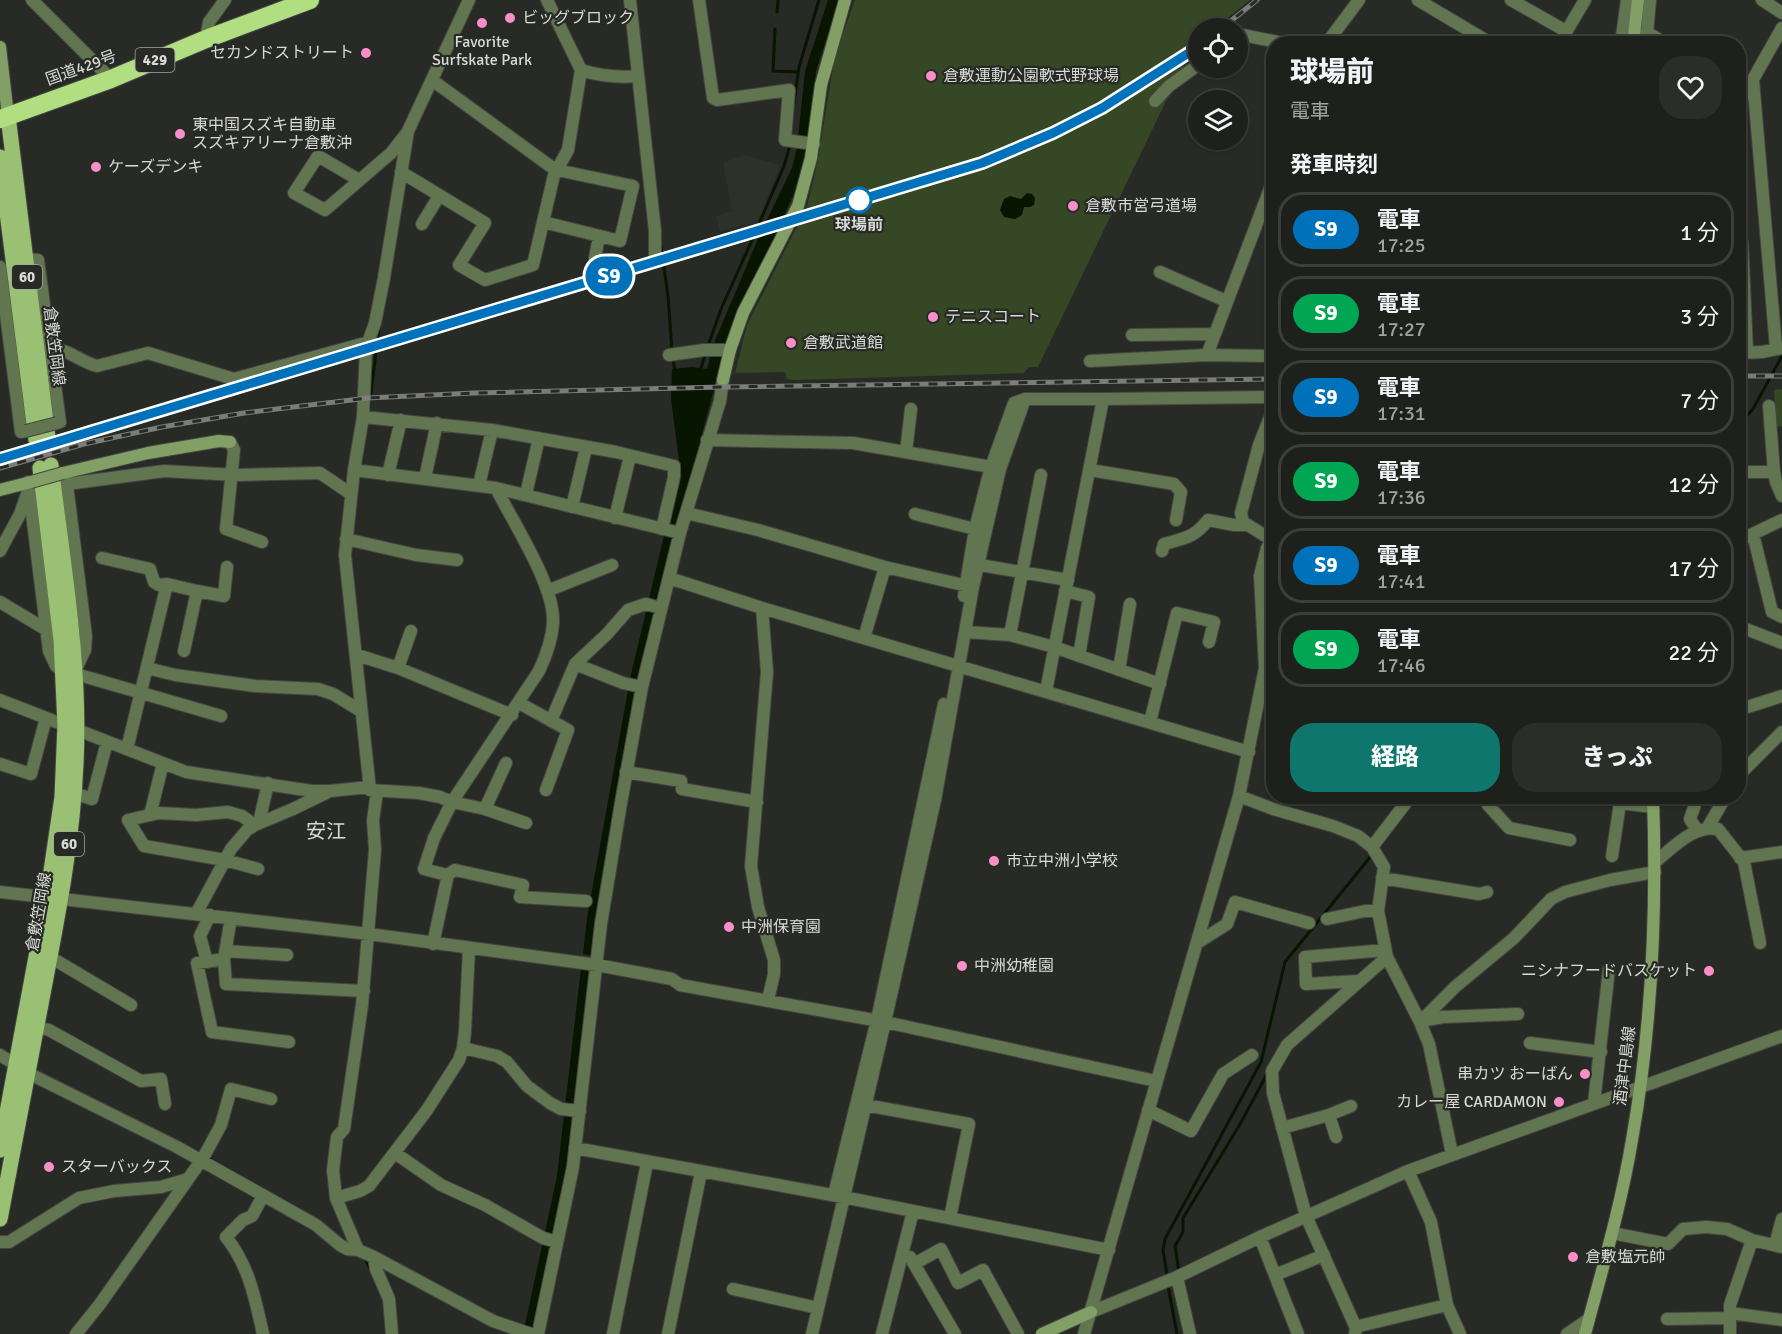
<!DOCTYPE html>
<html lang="ja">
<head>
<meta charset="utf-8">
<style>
  :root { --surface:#1e201c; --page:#2b2d29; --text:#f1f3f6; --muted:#a1a3a3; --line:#3c3e3b; --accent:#0f766e }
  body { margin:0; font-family:Signika,"Noto Sans JP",sans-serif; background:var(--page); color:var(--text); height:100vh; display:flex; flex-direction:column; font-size:22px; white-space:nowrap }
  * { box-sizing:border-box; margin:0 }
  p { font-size:20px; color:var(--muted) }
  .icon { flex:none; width:33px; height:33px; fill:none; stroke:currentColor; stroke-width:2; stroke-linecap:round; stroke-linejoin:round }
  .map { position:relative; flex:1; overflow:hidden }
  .panel { position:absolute; left:1266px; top:36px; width:480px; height:768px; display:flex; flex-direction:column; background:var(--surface); border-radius:24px; box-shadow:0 2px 4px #0004,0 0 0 2px var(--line) }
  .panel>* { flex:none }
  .badge { padding:0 12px; border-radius:20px; font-size:21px; line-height:39px }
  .tools { position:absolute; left:1188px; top:18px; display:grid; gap:12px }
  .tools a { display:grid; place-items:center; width:60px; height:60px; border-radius:50%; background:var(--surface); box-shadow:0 2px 4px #0004,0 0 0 2px var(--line); font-size:30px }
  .map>.badge { position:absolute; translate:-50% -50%; box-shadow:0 0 0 3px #fff }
  h2 { padding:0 24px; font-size:22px; line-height:54px }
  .round { display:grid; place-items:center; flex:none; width:63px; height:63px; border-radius:24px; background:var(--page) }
  .overview { display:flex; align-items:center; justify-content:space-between; height:102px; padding:0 24px }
  h1 { font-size:28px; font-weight:800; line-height:45px }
  .action { display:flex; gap:12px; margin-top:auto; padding:12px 24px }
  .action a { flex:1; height:69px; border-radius:24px; background:var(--accent); color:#fff; font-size:24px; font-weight:800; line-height:69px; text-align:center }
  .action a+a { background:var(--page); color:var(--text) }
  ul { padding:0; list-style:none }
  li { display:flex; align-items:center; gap:18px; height:75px; margin:0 12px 9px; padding:0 12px; border:3px solid var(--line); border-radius:24px }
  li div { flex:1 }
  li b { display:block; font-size:22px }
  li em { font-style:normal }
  li .badge { min-width:66px; font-weight:700; text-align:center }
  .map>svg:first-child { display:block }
</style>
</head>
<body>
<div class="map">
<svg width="1782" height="1334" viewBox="0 0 1782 1334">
  <rect width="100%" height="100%" fill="#282a26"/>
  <path fill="#2c3228" d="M744,155l36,10 -22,57 -38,9 -4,-15 16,-5 -9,-48z"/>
  <path fill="#364725" d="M855,0h395l-35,28h-17v14l-19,32 -141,293h-9l-5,6 -229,7 -8,-1 -2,-7 -50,1 12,-48 60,-118 10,-42 18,-109z
    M1782,389v37l-6,1 -2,-37z"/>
  <path fill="#081500" d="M828,0h11l-23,71 -9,80 -9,34 -70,152 -51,190 -83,429 -11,-2 4,-36 43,-239 50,-211 -9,-69 1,-30 20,-2 15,2 7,-26 46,-109 32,-66 5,-20 8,-77z
    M1027,193l5,1 3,4 -1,7 -4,2h-6l-2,8 -7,4 -11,-2 -4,-7 4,-11 6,-3 11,3z
    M581,968l6,1 5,5 -23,184 -34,176h-12l34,-158z"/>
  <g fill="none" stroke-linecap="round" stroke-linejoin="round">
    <path stroke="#081500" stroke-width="3" d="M777,12l1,-12
      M775,29l-2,42 25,1
      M794,103l5,-36 20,-67
      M758,226l26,-60 6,-21
      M661,247l7,49 4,55
      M708,346l13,-37 32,-71
      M673,358l2,14
      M700,371l6,-19
      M369,408l10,-80
      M1738,425l15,-16 29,-53
      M0,1106v-1
      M207,1157l51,29
      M364,1257l8,15
      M1179,1272l-4,-26 8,-14v-14l56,-92 28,-52
      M1167,1275l-4,-25 2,-11 96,-177 24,-100 86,-106
      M1168,1286l9,48"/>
    <path stroke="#434441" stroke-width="15" stroke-dasharray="15 8" stroke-linecap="butt" d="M48,438l3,27
      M36,440l4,28"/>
    <defs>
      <path id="street" d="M32,0l79,79
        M469,0l-61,131 -24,147 -9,45 -9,25 -3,69 -9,53 -9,85 25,235 49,3 21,4 12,5 33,7 41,14
        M547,0l34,70c19,6 36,8 57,6
        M630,0l25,231v25
        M699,0l14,98 4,2 72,-10 -4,50 29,4
        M1418,0l74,44
        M1511,0l55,31
        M1762,0l20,13
        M1646,32l21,12
        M1238,34l50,10
        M206,39l3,-17 16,-22
        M1326,44l33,-44
        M1559,44l26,-44
        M1621,44l6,-44
        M1646,44l4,-44
        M432,80l118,86 7,4 76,16 -13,55 -77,-19
        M1753,80l23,268
        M1155,101l14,-15 29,-21
        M1738,106l44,-78
        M401,172l84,51 -26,42 26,15 48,-15 21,-90 14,-25 13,-80
        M1274,178l-67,177 67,1
        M359,180l-41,-24 -24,37 31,17 66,-57 15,-19
        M422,224l17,-28
        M1738,243l4,-1 5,110
        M595,258l4,-22
        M25,259l13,1 22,162 -3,1
        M0,267l21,165 5,-1
        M1160,272l66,29
        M1132,335l82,-1
        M50,349c18,-1 30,13 47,17l51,-13 86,26 135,-37
        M1738,353l24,-1 20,-4
        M669,355l35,-5h26
        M1090,361l117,-6
        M1103,399l171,-2
        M1769,406l5,66 2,10 6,14
        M363,417l129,13 124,22 58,14v11l-12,52
        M707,440l146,3 144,25
        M230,442l4,8 -8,79 36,13
        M906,452l5,-43
        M354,470l142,18 184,45
        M1090,470l84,14 7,8 -5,28
        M388,475l13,-55
        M66,477l20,159 -1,14 -10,21
        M425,478l12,-55
        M1738,480l6,-8h30
        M28,482l21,169 7,15 7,6
        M67,484l97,-13 72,4 84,-2 31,21
        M479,485l13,-55
        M526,494l13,-56
        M572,507l14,-59
        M686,513l72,17 127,37 87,20
        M915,514l60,15
        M615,518l15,-62
        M1753,534l19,78 10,5
        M346,539l70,16 41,5
        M1272,540l-29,-18 -2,-9 18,-68 15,-38
        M1738,541l44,-21
        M0,551l20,-37 8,-23
        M1162,551l2,-7c21,-6 30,-6 44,-24l26,5h14
        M102,558l48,11 4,13 5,3 8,-1 30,7 -13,60
        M980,565l88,15
        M669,578l93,30 487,144
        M1738,588l1,-1
        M197,591l27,5 3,-29
        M547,591l65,-26
        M1065,591l24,6 -10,59
        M964,596l11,-67 15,-59 24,-67 11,-4
        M0,602l47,28
        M762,608l5,64 -16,194 7,41 16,53v14l-6,26
        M1738,626l44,17
        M966,632l44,3 44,12 106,37
        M1010,635l31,-160
        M864,638l21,-71
        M357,655l41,13 114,47
        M575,664l32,-30 21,-24 18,-6 15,4
        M147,668l28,7 80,11 63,3 15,5 28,17
        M398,668l13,-37
        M1119,670l11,-66
        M76,674l145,42
        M0,700l186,72 126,19h18
        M519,703l49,27 -22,60
        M1738,710l44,-14
        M551,721l24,-57 48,19 19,4
        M1150,722l27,-109 37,9 -5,20
        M127,749l40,-165
        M0,764l31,10 15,-56
        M626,772l55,9 1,8 75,13
        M1738,776l44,-44
        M74,793l18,6 15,-57
        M1239,796l34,13 60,17 25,10 14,11 12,20 -6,44 9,46 33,65 9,22 23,110
        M1494,796l-6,9 21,23 61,12
        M485,809l21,-46
        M150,815l13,-52
        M259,823l9,-40
        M255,825l-13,-9 -14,-4 -32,3 -37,-2 -31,7 16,26 81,14 33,9
        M1708,827l18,-31
        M1697,830l-7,-11 8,-23
        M1372,847l39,-51
        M1612,856l8,-53 33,4
        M1740,858l42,-6
        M1655,862c19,-15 38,-37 63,-33l26,33 16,81
        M447,875l8,-5 68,15 -3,12 66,4
        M1382,878l97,16 8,-2
        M0,892l369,42 228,31 75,14 8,6 205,37 271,59
        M196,914l35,-65 16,-19 8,-5 38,-16 37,-18 40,-4
        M231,918l-7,41 2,25 138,7
        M1327,919l38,-8h13
        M1197,943l30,-19 8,-22 74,21
        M433,944l14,-65v-4l-23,-6 10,-31 18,-36 87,-131c7,-15 13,-30 14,-48 2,-38 -40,-100 -57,-135
        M226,951l61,4
        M50,957l81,48
        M224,959l-27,4 15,69 77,10
        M207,962l-7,-26 10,-21
        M1358,981l-52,3 -1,-27 80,-7
        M1421,1021l22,-4 75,-3
        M1420,1022l35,-35 59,-49 37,-39 14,-7 45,-12 45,-8
        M36,1027l13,3 92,51 20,-2 4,25
        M1530,1043l71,9
        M463,1048l34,8 10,6 20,24 23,17 11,6 19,2
        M0,1055l34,21 143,71 139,78 24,20 7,4 11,1 16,7 119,64 38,13
        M1594,1103l15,-134
        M865,1105l104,19 -19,94
        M1148,1110l43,21 32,-57 29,-19
        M1329,1115l7,22
        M1282,1128l47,-13 22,-9
        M575,1148l268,49 266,53
        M395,1153l46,32 44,20 58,33 14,4
        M1408,1171l23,51 16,83 13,29
        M834,1195l43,-175 67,-316
        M263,1196l-11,20 -9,4 -17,17c23,29 29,61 37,97
        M336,1198l24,-7 9,-5 58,-76 32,-50 4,-12 2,-16 4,-84
        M1612,1233l56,11 15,-15 23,-2 21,2 25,11 30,7
        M1260,1237l38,97
        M0,1242h9l70,-44 35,-7 47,-4 27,-8
        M1775,1245l7,-26
        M358,1250l-22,-52 -3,-28 4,-33 7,-8 18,-124 13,-155 -2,-30 4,-28
        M374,1257l2,12 13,30 3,35
        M910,1257l45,77
        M914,1264l27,-15 17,34 25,-13 35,64
        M1275,1275l49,-20
        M1177,1277l13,57
        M733,1289l85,19
        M1091,1312l86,-35 83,-40 148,-66 374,-135
        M1730,1313l52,7
        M1667,1319l63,-1
        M1356,1328l-50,-112 -33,-123 -1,-22 15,-26 100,-88
        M76,1334l24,-30 103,-146 18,-33 10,-36 40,10
        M538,1334l35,-167 28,-243 20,-121 21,-116 38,-154 40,-132 3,-21
        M613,1334l34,-171
        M668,1334l33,-162
        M812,1334l73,-312 50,-222 38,-213 27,-118 25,-70h78l-57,292
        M882,1334l31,-123
        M1084,1334l155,-538 26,-128 -5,-92 7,-28 7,-11
        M1355,1334l1,-6 3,-2 88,-21
        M1567,1334l22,-15
        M1730,1334v-29l22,-65"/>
      <path id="secondary" d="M1633,44l5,-44
        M0,47l8,69
        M723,380l7,-30 13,-37 55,-107 13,-48 10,-73 24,-85
        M63,473l85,-20 71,-12 11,1
        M0,490l31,-8
        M1042,1334l49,-22
        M1585,1334c17,-64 36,-128 47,-194 20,-113 25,-229 21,-344"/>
      <path id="primary" d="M8,116l40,322
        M0,157l36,283
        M0,1150l47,-252 15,-101 3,-72 -4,-85 -21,-172
        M0,1219c15,-79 30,-157 45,-236 14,-73 28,-146 31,-220 5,-100 -13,-199 -25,-298"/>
      <path id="highway" d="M0,119l111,-40 95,-40 104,-39"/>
    </defs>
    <use href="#street" stroke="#444642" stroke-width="14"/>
    <use href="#secondary" stroke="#444642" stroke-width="14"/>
    <use href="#primary" stroke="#444642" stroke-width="17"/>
    <use href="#highway" stroke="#444642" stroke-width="20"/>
    <use href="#street" stroke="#627551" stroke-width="12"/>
    <use href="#secondary" stroke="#829f65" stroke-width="12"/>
    <use href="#primary" stroke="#9ac074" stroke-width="15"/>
    <use href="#highway" stroke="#b0de81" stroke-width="18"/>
    <defs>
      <path id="rail" d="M1222,28l35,-28
        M1738,376h44
        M17,454l965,-291 71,-30 49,-25 96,-61
        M0,468l84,-24 78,-17 82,-14 124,-15 106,-5 248,-6 552,-8"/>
    </defs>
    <use href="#rail" stroke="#7c7d7a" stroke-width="5"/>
    <use href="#rail" stroke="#282a26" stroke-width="3" stroke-dasharray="9" stroke-linecap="butt"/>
    <defs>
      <path id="street-bridge" d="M26,431l31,-8"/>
      <path id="secondary-bridge" d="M31,482l32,-9"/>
    </defs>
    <use href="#street-bridge" stroke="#444642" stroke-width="14" stroke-linecap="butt"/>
    <use href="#secondary-bridge" stroke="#444642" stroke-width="14" stroke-linecap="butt"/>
    <use href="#street-bridge" stroke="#627551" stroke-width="12"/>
    <use href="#secondary-bridge" stroke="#829f65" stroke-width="12"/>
  </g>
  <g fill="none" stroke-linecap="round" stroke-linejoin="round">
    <defs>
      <path id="line" d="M0,459l982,-296 71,-30 49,-25 96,-61"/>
    </defs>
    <use href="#line" stroke="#fff" stroke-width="14"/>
    <use href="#line" stroke="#0072bc" stroke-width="9"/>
  </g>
  <g fill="#f98fc9" stroke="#282a26" stroke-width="2">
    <circle cx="510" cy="18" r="6"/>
    <circle cx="482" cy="23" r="6"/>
    <circle cx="366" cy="53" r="6"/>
    <circle cx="931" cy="76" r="6"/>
    <circle cx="180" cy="134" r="6"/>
    <circle cx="96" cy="167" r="6"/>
    <circle cx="1073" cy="206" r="6"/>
    <circle cx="933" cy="317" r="6"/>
    <circle cx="791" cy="343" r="6"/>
    <circle cx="994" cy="861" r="6"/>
    <circle cx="729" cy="927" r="6"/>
    <circle cx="962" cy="966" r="6"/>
    <circle cx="1709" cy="971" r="6"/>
    <circle cx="1585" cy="1074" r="6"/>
    <circle cx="1559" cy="1102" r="6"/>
    <circle cx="49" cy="1167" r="6"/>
    <circle cx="1573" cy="1257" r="6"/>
  </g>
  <circle fill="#fff" stroke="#0072bc" stroke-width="3" cx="859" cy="200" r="12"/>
  <g text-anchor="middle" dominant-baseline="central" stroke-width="4.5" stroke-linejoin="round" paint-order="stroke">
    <g fill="#282a26" stroke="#a4a5a2" stroke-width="1.5">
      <rect x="135.5" y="48" width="39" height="24" rx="4.5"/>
      <rect x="12" y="265" width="30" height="24" rx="4.5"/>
      <rect x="54" y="832" width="30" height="24" rx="4.5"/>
    </g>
    <g font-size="15" font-weight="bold" fill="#d9dad7">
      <text x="155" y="60">429</text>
      <text x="27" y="277">60</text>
      <text x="69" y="844">60</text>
    </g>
    <g font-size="16" fill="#d9dad7" stroke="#282a26" text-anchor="start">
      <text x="522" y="18">ビッグブロック</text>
      <text x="482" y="42" text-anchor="middle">Favorite<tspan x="482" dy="18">Surfskate Park</tspan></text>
      <text x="354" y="53" text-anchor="end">セカンドストリート</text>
      <text x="943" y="76">倉敷運動公園軟式野球場</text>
      <text x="192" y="125">東中国スズキ自動車<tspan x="192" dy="18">スズキアリーナ倉敷沖</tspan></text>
      <text x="108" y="167">ケーズデンキ</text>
      <text x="1085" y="206">倉敷市営弓道場</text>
      <text x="945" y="317">テニスコート</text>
      <text x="803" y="343">倉敷武道館</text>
      <text x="1006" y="861">市立中洲小学校</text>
      <text x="741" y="927">中洲保育園</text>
      <text x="974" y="966">中洲幼稚園</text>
      <text x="1697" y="971" text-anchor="end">ニシナフードバスケット</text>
      <text x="1573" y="1074" text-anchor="end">串カツ おーばん</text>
      <text x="1547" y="1102" text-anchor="end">カレー屋 CARDAMON</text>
      <text x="61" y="1167">スターバックス</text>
      <text x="1585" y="1257">倉敷塩元帥</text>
    </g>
    <g font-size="16" fill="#d9dad7" stroke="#282a26">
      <text transform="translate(81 68) rotate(-20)">国道429号</text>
      <text transform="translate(54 346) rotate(83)">倉敷笠岡線</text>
      <text transform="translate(39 912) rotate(-80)">倉敷笠岡線</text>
      <text transform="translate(1625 1066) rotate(-83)">酒津中島線</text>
    </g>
    <g font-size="16" font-weight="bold" fill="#d9dad7" stroke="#282a26">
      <text x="859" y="225">球場前</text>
    </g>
    <g font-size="20" fill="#d9dad7" stroke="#282a26">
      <text x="326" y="831">安江</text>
    </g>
  </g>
</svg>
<div class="tools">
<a><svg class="icon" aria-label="locate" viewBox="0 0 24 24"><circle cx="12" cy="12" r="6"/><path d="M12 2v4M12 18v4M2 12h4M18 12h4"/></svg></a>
<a><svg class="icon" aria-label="layers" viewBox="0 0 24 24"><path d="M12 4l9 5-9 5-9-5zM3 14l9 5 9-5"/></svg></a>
</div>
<b class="badge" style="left:609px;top:276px;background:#0072bc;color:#fff">S9</b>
<section class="panel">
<div class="overview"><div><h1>球場前</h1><p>電車</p></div><a class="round"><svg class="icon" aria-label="heart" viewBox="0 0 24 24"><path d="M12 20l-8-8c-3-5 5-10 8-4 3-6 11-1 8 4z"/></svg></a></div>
<h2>発車時刻</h2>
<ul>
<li><span class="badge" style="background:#0072bc;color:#fff">S9</span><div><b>電車</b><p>17:25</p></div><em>1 分</em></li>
<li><span class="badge" style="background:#00a651;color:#fff">S9</span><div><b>電車</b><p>17:27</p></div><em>3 分</em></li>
<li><span class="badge" style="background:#0072bc;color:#fff">S9</span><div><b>電車</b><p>17:31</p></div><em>7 分</em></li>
<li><span class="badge" style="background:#00a651;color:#fff">S9</span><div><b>電車</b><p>17:36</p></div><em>12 分</em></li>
<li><span class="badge" style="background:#0072bc;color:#fff">S9</span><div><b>電車</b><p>17:41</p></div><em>17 分</em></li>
<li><span class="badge" style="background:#00a651;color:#fff">S9</span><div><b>電車</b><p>17:46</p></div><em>22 分</em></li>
</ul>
<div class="action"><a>経路</a><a>きっぷ</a></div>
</section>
</div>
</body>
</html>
